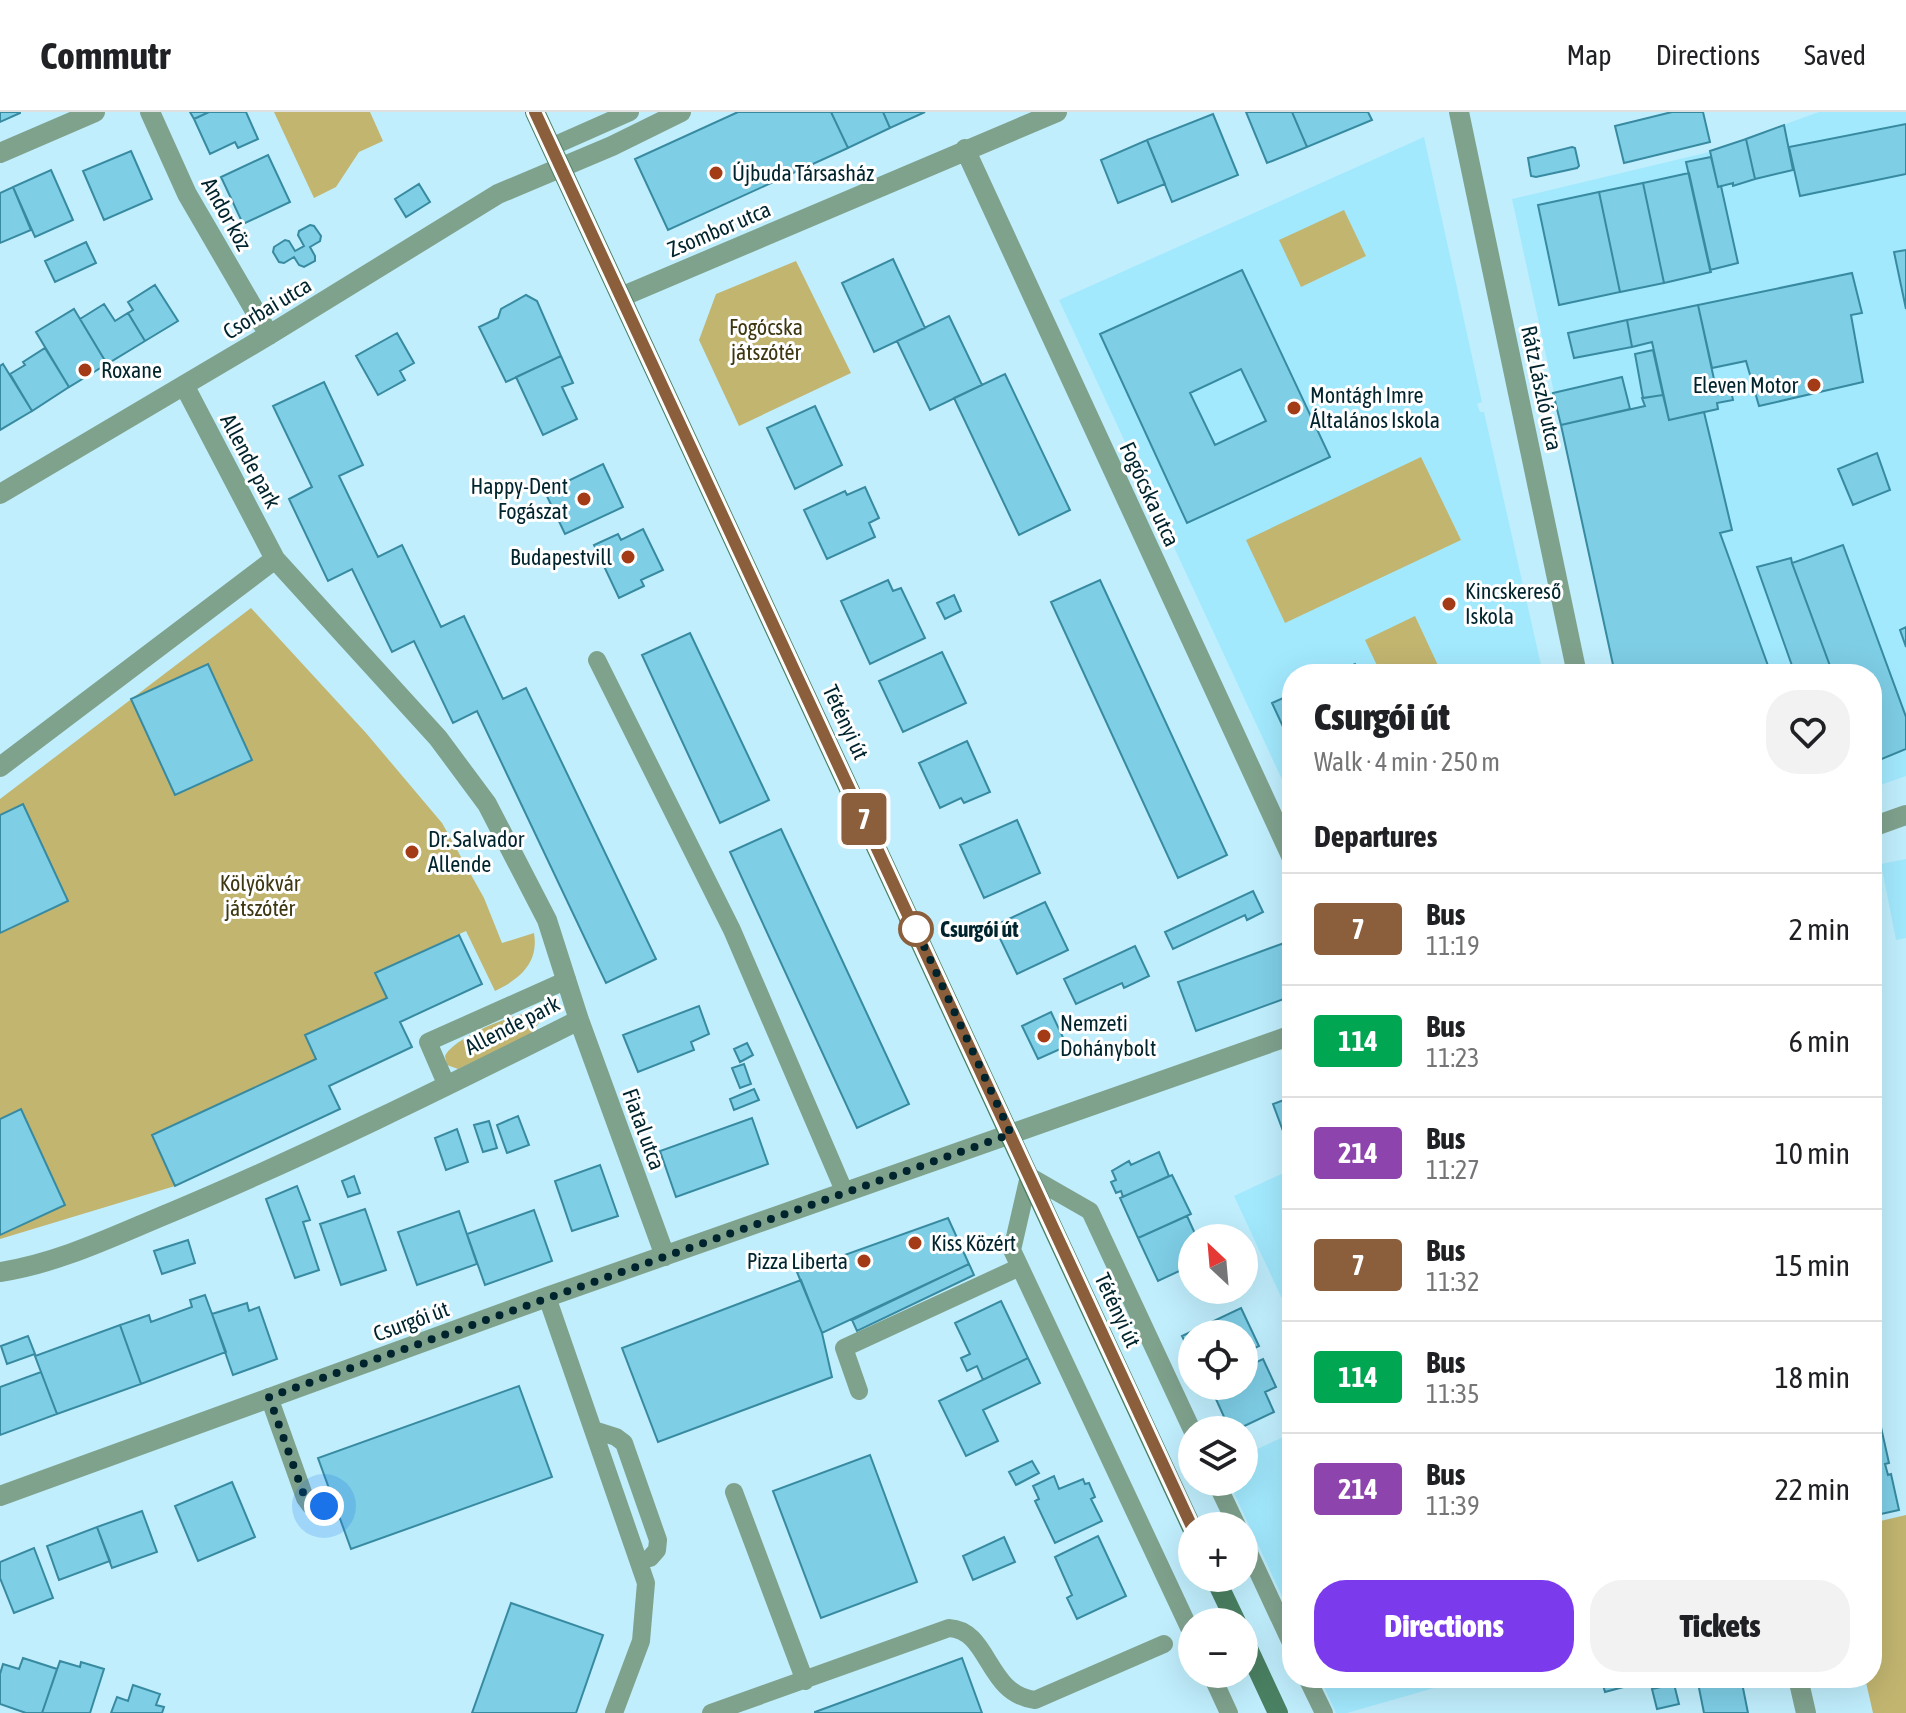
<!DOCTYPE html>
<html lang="en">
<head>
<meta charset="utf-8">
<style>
  :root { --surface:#fff; --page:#f2f2f2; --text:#202124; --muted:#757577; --line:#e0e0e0; --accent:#7c3aed }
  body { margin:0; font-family:"Asap Condensed",sans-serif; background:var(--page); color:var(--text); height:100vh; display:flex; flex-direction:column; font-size:30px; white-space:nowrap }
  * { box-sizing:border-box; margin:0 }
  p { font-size:26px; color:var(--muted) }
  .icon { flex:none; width:44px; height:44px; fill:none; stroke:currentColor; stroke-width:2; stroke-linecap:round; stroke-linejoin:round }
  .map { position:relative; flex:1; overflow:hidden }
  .panel { position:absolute; left:1282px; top:552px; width:600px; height:1024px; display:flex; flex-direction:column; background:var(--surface); border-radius:32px; box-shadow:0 8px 32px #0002 }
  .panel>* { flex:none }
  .badge { padding:0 16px; border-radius:6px; font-size:28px; line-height:52px }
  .needle { width:52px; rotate:334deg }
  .buttons { position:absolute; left:1178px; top:1112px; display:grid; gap:16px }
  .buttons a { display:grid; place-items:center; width:80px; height:80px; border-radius:50%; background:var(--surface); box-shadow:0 8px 32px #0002; font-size:40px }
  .you { position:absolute; width:40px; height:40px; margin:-20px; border:6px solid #fff; border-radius:50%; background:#1a73e8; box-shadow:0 0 0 12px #1a73e833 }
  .map>.badge { position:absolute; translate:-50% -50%; box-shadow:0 0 0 4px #fff }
  h2 { padding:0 32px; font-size:30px; line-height:72px }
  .round { display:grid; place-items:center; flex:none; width:84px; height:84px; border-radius:32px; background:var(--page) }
  .headline { display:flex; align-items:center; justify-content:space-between; height:136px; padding:0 32px }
  h1 { font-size:38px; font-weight:800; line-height:60px }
  .action { display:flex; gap:16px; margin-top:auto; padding:16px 32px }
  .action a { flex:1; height:92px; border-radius:32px; background:var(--accent); color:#fff; font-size:32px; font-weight:800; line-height:92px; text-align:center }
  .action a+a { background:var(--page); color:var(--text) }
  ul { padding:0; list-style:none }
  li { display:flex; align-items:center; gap:24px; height:112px; padding:0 32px; border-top:2px solid var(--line) }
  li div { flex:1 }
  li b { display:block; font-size:30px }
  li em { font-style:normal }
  li .badge { min-width:88px; font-weight:700; text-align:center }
  header { display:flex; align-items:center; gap:48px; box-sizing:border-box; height:112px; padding:0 40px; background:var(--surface); border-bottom:2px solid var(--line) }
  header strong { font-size:38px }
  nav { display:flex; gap:44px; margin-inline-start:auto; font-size:28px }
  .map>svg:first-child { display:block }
</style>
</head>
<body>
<header>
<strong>Commutr</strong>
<nav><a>Map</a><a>Directions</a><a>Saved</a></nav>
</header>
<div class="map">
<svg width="1906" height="1601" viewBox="0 0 1906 1601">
  <rect width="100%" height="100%" fill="#c0eefd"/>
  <path fill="#a2e9fe" d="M1819,0h87v664l-34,12v-114h-257l-103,-475 193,-46z
    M1424,25l58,265 -5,2 3,8h4l59,262h-251v127l-233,-501z
    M1906,747v79l-10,2 -15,-76z
    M1292,1057v151l-58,-124z
    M1292,1321v185l-63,-136h15v-27z
    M1320,1566h149l-122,35h-11z"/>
  <path fill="#c2b570" d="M274,0h96l13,29 -24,11 -23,35 -22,11z
    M1344,98l22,46 -65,31 -22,-47z
    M796,149l55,112 -112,53 -40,-86 17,-46z
    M1421,345l40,83 -176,83 -39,-83z
    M251,496l115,125 76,90 42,75 18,45 32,-10c5,30 -14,46 -39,58l-29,-60 -91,42 12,25 -82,37 11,24 -141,127 -175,53v-440z
    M1415,504l27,58h-61l-16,-34z
    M535,900l9,4 -14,19 -72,34 -11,-4 -2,-9c9,-19 69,-43 90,-44z
    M1906,1403v198h-33l-8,-35h7v-155z"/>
  <path fill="#7ecee6" stroke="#378aa0" stroke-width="2" fill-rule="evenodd" d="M0,0h20v1l-20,9z
    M190,0h19l-15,7z
    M209,0h37l12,27 -20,9 -3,-6 -25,12 -16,-35z
    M738,0h93l17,36 -180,82 -33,-71z
    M831,0h52l7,16 -42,20z
    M883,0h42l-35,16z
    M1246,0h46l15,35 -40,16z
    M1292,0h76l4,8 -65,27z
    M1672,0h31l7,30 -86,21 -9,-37z
    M1213,2l25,61 -66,27 -25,-62z
    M1906,12v50l-106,22 -11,-49z
    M1784,13l9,45 -38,9 -9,-40z
    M1746,27l9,40 -22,7v-3l-15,4 -8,-36z
    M1147,28l18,44 -47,19 -17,-43z
    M1572,35l3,1 4,18 -2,2 -41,9 -5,-1 -3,-18z
    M131,39l21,48 -48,21 -21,-49z
    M268,43l22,47 -47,22 -22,-47z
    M1711,45l7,30 3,-1 17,77 -28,7 -24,-108z
    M51,58l22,50 -38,17 -22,-50z
    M1689,61l22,99 -47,11 -21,-100z
    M1643,71l21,100 -44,9 -21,-100z
    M419,72l11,18 -24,15 -11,-18z
    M13,75l18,43 -31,13v-50z
    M1599,80l21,100 -61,13 -21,-100z
    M310,113l4,1 7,10 -1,5 -10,6 5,9v5l-11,6 -5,-2 -5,-8 -10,6 -5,-1 -6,-10 1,-5 11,-7 4,1 6,10 9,-5 -6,-11 1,-4z
    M86,130l10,21 -41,19 -10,-21z
    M1906,138v59l-12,-57z
    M893,147l32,69 -51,24 -32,-69z
    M1242,158l88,187 -143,66 -87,-189zM1241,257l25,52 -51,24 -25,-52z
    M1852,161l10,40 -11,2 12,67 -104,24 -13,-45 -34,7 -14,-63z
    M155,173l23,36 -33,20 -17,-28 5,-3 -5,-8z
    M526,183l11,6 24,55 -55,26 -27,-55 19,-9 3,-9z
    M104,192l11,17 13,-8 17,28 -38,23 -27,-45z
    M1698,193l17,79 14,-2 4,18 -16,3 1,6 -49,11 -17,-78 -20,5 -5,-27z
    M74,197l33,55 -38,23 -33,-55z
    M949,204l33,69 -52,25 -33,-69z
    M1627,208l5,27 -58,11 -6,-25z
    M397,221l17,30 -14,8 5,9 -27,15 -22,-39z
    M45,236l24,39 -37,24 -22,-37 15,-9 -2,-3z
    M1653,238l10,45 -20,3 -8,-44z
    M561,244l12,27 -11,4 15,32 -34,16 -27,-58z
    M3,252l29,47 -32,19v-64z
    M1005,262l65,136 -51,25 -65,-137z
    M1622,265l8,32 -69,16 -8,-32z
    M324,270l39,83 -24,11 39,81 24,-12 39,82 23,-11 39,83 23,-11 130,271 -50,24 -129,-272 -24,12 -39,-82 -22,11 -40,-83 -24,12 -39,-82 23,-12 -39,-81z
    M1663,283l6,25 35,-8 28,118 -12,3 51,141h-156l-54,-249 84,-19 -3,-8z
    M815,294l27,59 -47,24 -28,-61z
    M1877,341l13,37 -37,15 -15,-36z
    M603,352l20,43 -58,27 -20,-42z
    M865,375l14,31 -10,5 6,14 -48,22 -23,-49 41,-19 2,4z
    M643,417l20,41 -22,10 3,6 -25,12 -25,-53 24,-11 3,6z
    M1843,433l63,172v32l-34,14v-89h-39l-41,-111z
    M1791,446l1,5 41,111h-38l-38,-107z
    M888,468l5,11 8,-3 24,50 -55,26 -29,-63z
    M1100,468l127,275 -49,23 -127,-276z
    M954,483l7,16 -16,8 -8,-16z
    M1906,515v20l-6,-17z
    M690,521l79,167 -49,23 -78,-168z
    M942,540l24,51 -63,29 -24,-51z
    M208,552l44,96 -77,35 -44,-96z
    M1355,552l5,10h-26z
    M1292,582v52l-20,-43z
    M967,629l23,51 -26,11 -3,-5 -21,10 -21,-45z
    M23,692l45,97 -68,32v-118z
    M1017,708l23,53 -56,25 -24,-53z
    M781,717l128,275 -52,24 -127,-276z
    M1253,779l10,21 -16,8 -2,-5 -72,34 -8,-17z
    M1045,790l23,48 -51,24 -23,-48z
    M459,823l23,49 -82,38 12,25 -83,39 11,23 -165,77 -23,-51 164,-76 -11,-24 82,-37 -12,-25z
    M1284,831l8,22v31l-96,35 -18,-49z
    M1135,834l14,30 -25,12 -2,-5 -46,21 -12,-25z
    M699,894l10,28 -18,8 3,8 -56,22 -15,-37z
    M1051,900l16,34 -29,13 -16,-33z
    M747,931l6,12 -13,7 -6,-13z
    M744,952l7,20 -11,4 -8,-20z
    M754,977l5,11 -25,10 -4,-11z
    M1292,985v49l-3,1 -16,-43z
    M21,997l44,96 -65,30v-116z
    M518,1004l11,29 -22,8 -10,-28z
    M752,1006l16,46 -92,33 -16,-46z
    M489,1009l8,27 -14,4 -9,-27z
    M457,1017l11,33 -22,8 -11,-32z
    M1159,1040l10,24 -46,21 -2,-6 -5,2 -5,-11 5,-2 -4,-9 17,-10 2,4z
    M600,1053l18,51 -46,15 -17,-50z
    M1172,1063l19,39 -53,24 -18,-40z
    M354,1064l6,17 -12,4 -6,-16z
    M297,1074l13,34 -7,2 16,48 -24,8 -29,-79z
    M365,1097l21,61 -45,15 -21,-61z
    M534,1098l18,51 -67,24 -18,-51z
    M459,1099l18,53 -60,21 -19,-53z
    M1187,1104l10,22h-5v27l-34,16 -20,-43z
    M948,1106l21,46 -147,69 -25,-61z
    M188,1128l7,23 -33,11 -8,-23z
    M969,1152l5,11 -117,56 -5,-11z
    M801,1168l21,53 10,44 -174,65 -36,-94z
    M205,1183l21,57 -85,32 -21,-59 29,-10 2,7 41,-15 -2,-7z
    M1001,1189l27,57 -45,22 -6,-14 -10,5 -6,-13 9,-4 -15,-31z
    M247,1191l2,8 10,-4 18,52 -44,16 -21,-61z
    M1241,1196l18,38 -15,7v-19h-52v22l-10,-20z
    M120,1213l21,59 -84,30 -22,-58z
    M28,1224l7,18 -28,10 -6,-18z
    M1028,1246l12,25 -57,27 15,31 -32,15 -27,-55z
    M1263,1247l13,28 -11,5 9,20 -38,18h-6l-20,-44h34v-18z
    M41,1260l16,42 -57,21v-48z
    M519,1274l33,91 -201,72 -33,-91z
    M1872,1275l17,76 -4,1 3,11 3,-1 8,36 -27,6z
    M870,1343l47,127 -96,36 -48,-127z
    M1032,1349l7,12 -23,12 -7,-13z
    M1054,1364l5,13 24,-10 2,5 4,-1 6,14 -4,2 11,22 -47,22 -20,-42 4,-2 -6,-13z
    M232,1370l23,55 -57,24 -23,-55z
    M142,1399l15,41 -45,16 -15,-41z
    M97,1415l13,34 -51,19 -12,-34z
    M1098,1424l28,60 -49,23 -10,-21 5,-3 -17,-38z
    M1004,1425l11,25 -42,18 -10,-24z
    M34,1436l19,50 -39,15 -14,-35v-16z
    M511,1491l92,32 -27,78h-104z
    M23,1546l34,11 -15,44h-16l-26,-9v-30l3,-10 16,5z
    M962,1546l20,55h-167v-1z
    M60,1549l20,6 1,-5 23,7 -14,44h-48z
    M1601,1566h40l1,4 -37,10z
    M1697,1566h44l7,35h-44z
    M1674,1572l5,20 -22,5 -5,-20z
    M133,1573l27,9 -4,11 8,2 -2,6h-51l6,-16 11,4z"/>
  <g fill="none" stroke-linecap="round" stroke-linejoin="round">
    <path stroke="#7fa28d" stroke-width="18" d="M551,35l79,-35
      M597,548l135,270 113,263
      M447,974l-19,-44 139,-62
      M547,1185l99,286 -5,58 -27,72
      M859,1279l-15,-43 176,-81
      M269,1285l36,101 5,7 19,1
      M594,1318l22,7 8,6 34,97 -1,10 -7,8
      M1192,1318l-102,-219 -61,-35 -17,74 180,384
      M1216,1370l21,44
      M734,1380l71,189
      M1244,1430l48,103
      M1211,1562l18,39
      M1307,1566l17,35
      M711,1601l238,-85c41,2 37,66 86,72l129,-56"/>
    <path stroke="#7fa28d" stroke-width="20" d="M150,0l37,82 82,141
      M1459,0l118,562
      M965,37l327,709
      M0,41l95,-41
      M621,185l436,-185
      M184,273l91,174 163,179 49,66 60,116 32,100 86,236
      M0,382l269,-159 229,-141 114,-48 69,-34
      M0,655l275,-208
      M1872,715l34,-12
      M0,1160c60,-9 116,-37 172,-60 138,-58 273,-125 407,-192
      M0,1384l547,-199 745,-262
      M1798,1566l8,35"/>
    <path stroke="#4b8163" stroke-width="20" d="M535,0l657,1416
      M1215,1466l21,44
      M1244,1528l34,73"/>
  </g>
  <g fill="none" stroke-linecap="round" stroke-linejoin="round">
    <defs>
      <path id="line" d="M535,0l657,1415"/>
    </defs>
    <use href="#line" stroke="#fff" stroke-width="18"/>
    <use href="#line" stroke="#8b5e3c" stroke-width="12"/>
    <path stroke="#00242d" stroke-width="8" stroke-dasharray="0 14.4" d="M324,1394l-14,-1 -5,-7 -36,-101 742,-263 -101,-218 6,13"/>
  </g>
  <g fill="#a23b16" stroke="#fff" stroke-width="3">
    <circle cx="716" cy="61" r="8"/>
    <circle cx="85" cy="258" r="8"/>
    <circle cx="1814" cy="273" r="8"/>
    <circle cx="1294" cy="296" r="8"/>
    <circle cx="584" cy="387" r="8"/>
    <circle cx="628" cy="445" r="8"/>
    <circle cx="1449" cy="492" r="8"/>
    <circle cx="412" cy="740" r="8"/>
    <circle cx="1044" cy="924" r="8"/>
    <circle cx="915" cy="1131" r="8"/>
    <circle cx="864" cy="1149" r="8"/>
  </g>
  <circle fill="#fff" stroke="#8b5e3c" stroke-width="4" cx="916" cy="817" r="16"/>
  <g text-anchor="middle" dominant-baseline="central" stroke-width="6" stroke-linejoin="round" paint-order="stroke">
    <g font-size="22" fill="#00242d" stroke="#fff" text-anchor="start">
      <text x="732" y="61">Újbuda Társasház</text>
      <text x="101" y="258">Roxane</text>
      <text x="1798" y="273" text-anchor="end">Eleven Motor</text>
      <text x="1310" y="283">Montágh Imre<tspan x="1310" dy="25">Általános Iskola</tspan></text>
      <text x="568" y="374" text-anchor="end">Happy-Dent<tspan x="568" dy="25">Fogászat</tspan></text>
      <text x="612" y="445" text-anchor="end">Budapestvill</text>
      <text x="1465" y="479">Kincskereső<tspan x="1465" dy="25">Iskola</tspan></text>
      <text x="428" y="727">Dr. Salvador<tspan x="428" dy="25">Allende</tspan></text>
      <text x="1060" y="911">Nemzeti<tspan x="1060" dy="25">Dohánybolt</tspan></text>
      <text x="931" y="1131">Kiss Közért</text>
      <text x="848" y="1149" text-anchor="end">Pizza Liberta</text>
    </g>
    <g font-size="22" fill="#00242d" stroke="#fff">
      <text transform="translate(227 102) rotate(61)">Andor köz</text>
      <text transform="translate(719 117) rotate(-23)">Zsombor utca</text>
      <text transform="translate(267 196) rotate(-31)">Csorbai utca</text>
      <text transform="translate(1542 276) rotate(78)">Rátz László utca</text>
      <text transform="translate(251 349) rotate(62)">Allende park</text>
      <text transform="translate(1150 382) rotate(65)">Fogócska utca</text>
      <text transform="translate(846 610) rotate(65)">Tétényi út</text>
      <text transform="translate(512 913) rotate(-27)">Allende park</text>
      <text transform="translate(644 1017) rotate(70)">Fiatal utca</text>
      <text transform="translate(1118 1198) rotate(65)">Tétényi út</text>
      <text transform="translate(411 1209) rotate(-20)">Csurgói út</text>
    </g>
    <g font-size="22" fill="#3d3610" stroke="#fff">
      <text x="766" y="215">Fogócska<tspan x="766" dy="25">játszótér</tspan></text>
      <text x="260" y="771">Kölyökvár<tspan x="260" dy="25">játszótér</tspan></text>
    </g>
    <g font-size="22" font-weight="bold" fill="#00242d" stroke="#fff" text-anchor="start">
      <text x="940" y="817">Csurgói út</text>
    </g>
  </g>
</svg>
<div class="buttons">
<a><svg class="needle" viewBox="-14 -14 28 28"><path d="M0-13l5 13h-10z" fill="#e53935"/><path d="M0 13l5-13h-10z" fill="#757577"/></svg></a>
<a><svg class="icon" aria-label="locate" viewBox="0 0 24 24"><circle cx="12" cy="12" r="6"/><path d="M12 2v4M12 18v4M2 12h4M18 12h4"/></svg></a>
<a><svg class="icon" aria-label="layers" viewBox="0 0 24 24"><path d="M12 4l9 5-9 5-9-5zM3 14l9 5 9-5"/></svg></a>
<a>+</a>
<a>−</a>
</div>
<div class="you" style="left:324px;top:1394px"></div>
<b class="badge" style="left:864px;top:707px;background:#8b5e3c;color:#fff">7</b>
<section class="panel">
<div class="headline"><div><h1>Csurgói út</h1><p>Walk · 4 min · 250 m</p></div><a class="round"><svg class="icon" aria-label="heart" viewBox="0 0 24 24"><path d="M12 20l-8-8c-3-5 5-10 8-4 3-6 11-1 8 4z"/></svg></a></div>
<h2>Departures</h2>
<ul>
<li><span class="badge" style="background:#8b5e3c;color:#fff">7</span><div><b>Bus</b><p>11:19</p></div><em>2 min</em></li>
<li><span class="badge" style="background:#00a651;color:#fff">114</span><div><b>Bus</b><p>11:23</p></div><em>6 min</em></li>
<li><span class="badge" style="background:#8e44ad;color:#fff">214</span><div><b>Bus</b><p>11:27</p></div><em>10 min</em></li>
<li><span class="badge" style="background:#8b5e3c;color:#fff">7</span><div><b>Bus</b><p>11:32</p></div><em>15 min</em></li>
<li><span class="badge" style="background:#00a651;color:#fff">114</span><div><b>Bus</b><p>11:35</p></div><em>18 min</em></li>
<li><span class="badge" style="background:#8e44ad;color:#fff">214</span><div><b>Bus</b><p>11:39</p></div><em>22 min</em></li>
</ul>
<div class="action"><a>Directions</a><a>Tickets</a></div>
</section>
</div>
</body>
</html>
